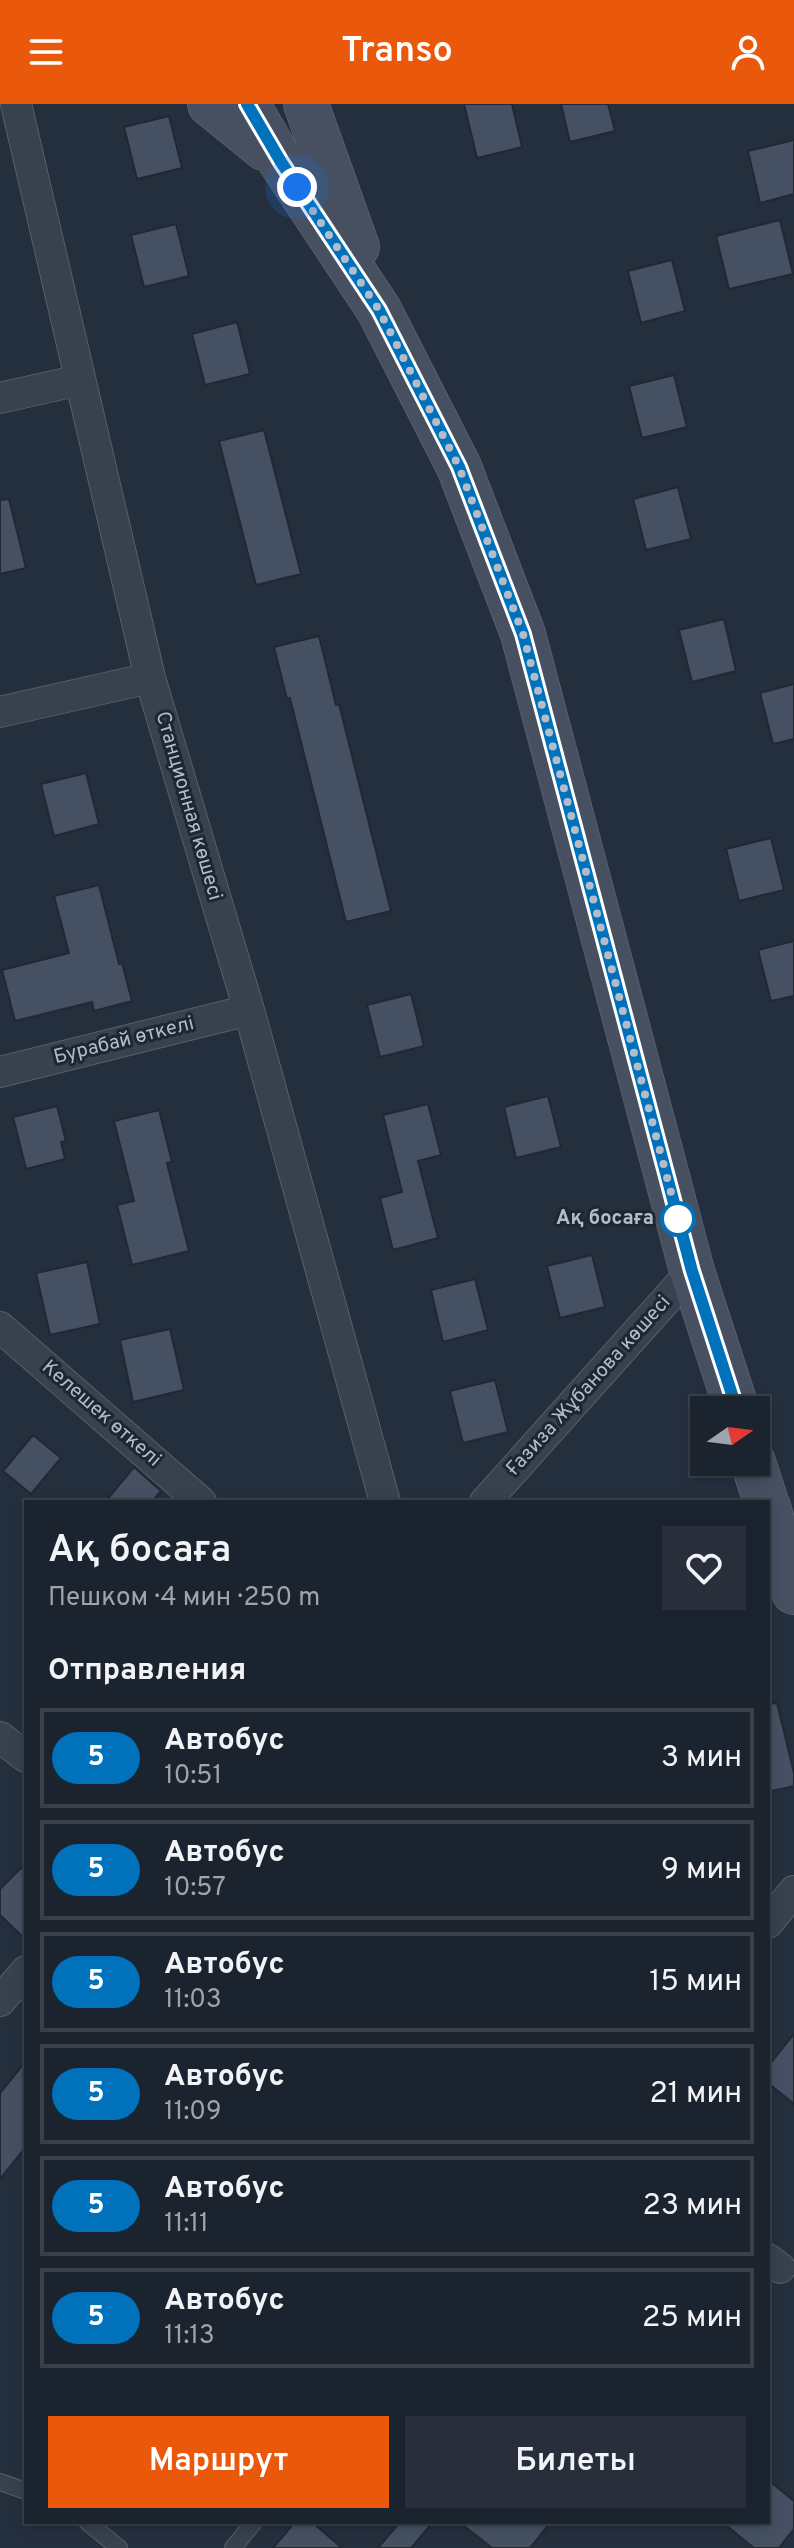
<!DOCTYPE html>
<html lang="ru">
<head>
<meta charset="utf-8">
<style>
  :root { --surface:#1b232e; --page:#282f3a; --text:#f1f3f6; --muted:#a0a4aa; --line:#39404a; --accent:#ea580c }
  body { margin:0; font-family:Overpass,sans-serif; background:var(--page); color:var(--text); height:100vh; display:flex; flex-direction:column; font-size:30px; white-space:nowrap }
  * { box-sizing:border-box; margin:0 }
  p { font-size:26px; color:var(--muted) }
  .icon { flex:none; width:44px; height:44px; fill:none; stroke:currentColor; stroke-width:2; stroke-linecap:round; stroke-linejoin:round }
  .map { position:relative; flex:1; overflow:hidden }
  .sheet { position:absolute; left:24px; top:1396px; width:746px; height:1024px; display:flex; flex-direction:column; background:var(--surface); border-radius:0px; box-shadow:0 4px 12px #0003,0 0 0 2px var(--line) }
  .sheet>* { flex:none }
  .badge { padding:0 16px; border-radius:26px; font-size:28px; line-height:52px }
  .needle { width:52px; rotate:76deg }
  .fabs { position:absolute; left:690px; top:1292px; display:grid; gap:16px }
  .fabs a { display:grid; place-items:center; width:80px; height:80px; border-radius:0px; background:var(--surface); box-shadow:0 4px 12px #0003,0 0 0 2px var(--line); font-size:40px }
  .you { position:absolute; width:40px; height:40px; margin:-20px; border:6px solid #fff; border-radius:50%; background:#1a73e8; box-shadow:0 0 0 12px #1a73e833 }
  .map>.badge { position:absolute; translate:-50% -50%; box-shadow:0 0 0 4px #fff }
  h2 { padding:0 24px; font-size:30px; line-height:72px }
  .round { display:grid; place-items:center; flex:none; width:84px; height:84px; border-radius:0px; background:var(--page) }
  .overview { display:flex; align-items:center; justify-content:space-between; height:136px; padding:0 24px }
  h1 { font-size:38px; font-weight:600; line-height:60px }
  .cta { display:flex; gap:16px; margin-top:auto; padding:16px 24px }
  .cta a { flex:1; height:92px; border-radius:0px; background:var(--accent); color:#fff; font-size:32px; font-weight:600; line-height:92px; text-align:center }
  .cta a+a { background:var(--page); color:var(--text) }
  ul { padding:0; list-style:none }
  li { display:flex; align-items:center; gap:24px; height:100px; margin:0 16px 12px; padding:0 8px; border:4px solid var(--line); border-radius:0px }
  li div { flex:1 }
  li b { display:block; font-size:30px }
  li em { font-style:normal }
  li .badge { min-width:88px; font-weight:700; text-align:center }
  header { display:flex; justify-content:space-between; align-items:center; height:104px; padding:0 24px; background:var(--accent); color:#fff; font-size:36px; font-weight:600 }
  .map>svg:first-child { display:block }
</style>
</head>
<body>
<header><svg class="icon" aria-label="menu" viewBox="0 0 24 24"><path d="M4 6h16M4 12h16M4 18h16"/></svg>Transo<svg class="icon" aria-label="person" viewBox="0 0 24 24"><circle cx="12" cy="8" r="4"/><path d="M4 21q1-7 8-7t8 7"/></svg></header>
<div class="map">
<svg width="794" height="2444" viewBox="0 0 794 2444">
  <rect width="100%" height="100%" fill="#242f3e"/>
  <path fill="#455162" stroke="#1f2835" stroke-width="2" d="M464,0h48l10,43 -45,11z
    M561,0h47l7,27 -45,11z
    M169,12l13,52 -45,11 -13,-52z
    M794,36v54l-34,9 -12,-52z
    M780,116l13,54 -64,15 -13,-53z
    M176,120l13,52 -45,11 -13,-52z
    M672,156l13,51 -44,12 -13,-52z
    M237,218l13,52 -45,11 -13,-51z
    M674,271l13,52 -45,11 -13,-52z
    M264,326l37,144 -45,11 -37,-144z
    M678,383l13,52 -45,11 -13,-51z
    M9,395l17,69 -26,6v-74z
    M724,515l12,52 -44,11 -13,-52z
    M319,532l17,69 3,-1 52,207 -45,11 -56,-224 -3,1 -13,-52z
    M794,580v55l-21,5 -13,-51z
    M86,669l13,51 -45,12 -13,-52z
    M771,734l13,52 -45,11 -13,-52z
    M99,781l20,79 3,-1 10,38 -38,10 -2,-9 -77,19 -13,-51 67,-17 -15,-57z
    M794,837v55l-23,5 -13,-51z
    M411,890l13,52 -44,11 -13,-52z
    M548,992l13,51 -45,11 -12,-51z
    M428,1000l13,51 -23,6 20,77 -45,12 -13,-52 22,-6 -19,-77z
    M57,1002l9,35 -5,1 4,17 -39,10 -13,-52z
    M159,1006l13,52 -5,1 22,88 -57,14 -15,-60 17,-4 -20,-80z
    M592,1151l13,52 -45,11 -13,-52z
    M87,1158l13,62 -50,11 -14,-62z
    M475,1175l13,51 -45,12 -12,-52z
    M170,1225l14,61 -51,12 -13,-62z
    M495,1276l13,52 -45,11 -13,-52z
    M33,1331l28,23 -30,36 -28,-23z
    M134,1363l27,24 -9,11h-47z
    M777,1599l17,70v13l-26,6v-88z
    M26,1759v77l-26,-25v-26z
    M794,1930v70l-26,-21v-17z
    M26,1957v86l-26,32v-86z
    M768,2376l26,21v28l-15,19h-25l-32,-26h46z
    M295,2418h17l30,26h-69z
    M400,2418h33l-22,26h-33z
    M459,2418h92l-21,26h-38z"/>
  <g fill="none" stroke-linecap="round" stroke-linejoin="round">
    <defs>
      <path id="service" d="M0,2378l26,9
        M87,2418l32,26
        M233,2444l21,-26"/>
      <path id="minor" d="M16,0l134,574 99,332 136,492
        M0,294l80,-18
        M0,608l150,-34
        M0,968l249,-62
        M0,1223l201,175
        M485,1398l207,-231
        M0,1633l26,20
        M768,1819l26,-32
        M0,1897l26,-30
        M768,2155l12,9"/>
      <path id="secondary" d="M210,0l54,44
        M247,0l34,58 98,148 80,157 64,167 169,637 45,139
        M306,0l51,143
        M753,1358l13,40
        M768,1403l26,85"/>
    </defs>
    <use href="#service" stroke="#565f6c" stroke-width="18"/>
    <use href="#minor" stroke="#565f6c" stroke-width="32"/>
    <use href="#secondary" stroke="#565f6c" stroke-width="46"/>
    <use href="#service" stroke="#38414e" stroke-width="16"/>
    <use href="#minor" stroke="#38414e" stroke-width="30"/>
    <use href="#secondary" stroke="#465061" stroke-width="44"/>
  </g>
  <g fill="none" stroke-linecap="round" stroke-linejoin="round">
    <defs>
      <path id="line" d="M247,0l34,58 98,148 80,157 64,167 169,637 45,139"/>
    </defs>
    <use href="#line" stroke="#fff" stroke-width="18"/>
    <use href="#line" stroke="#0072bc" stroke-width="12"/>
    <path stroke="#b4bcc9" stroke-width="8" stroke-dasharray="0 14.4" d="M297,83l82,123 80,157 64,167 155,585"/>
  </g>
  <circle fill="#fff" stroke="#0072bc" stroke-width="4" cx="678" cy="1115" r="16"/>
  <g text-anchor="middle" dominant-baseline="central" stroke-width="6" stroke-linejoin="round" paint-order="stroke">
    <g font-size="20" fill="#b4bcc9" stroke="#1d2633">
      <text transform="translate(188 702) rotate(74)">Станционная көшесі</text>
      <text transform="translate(124 937) rotate(-14)">Бурабай өткелі</text>
      <text transform="translate(589 1282) rotate(-48)">Ғазиза Жұбанова көшесі</text>
      <text transform="translate(101 1310) rotate(41)">Келешек өткелі</text>
    </g>
    <g font-size="20" font-weight="bold" fill="#b4bcc9" stroke="#1d2633" text-anchor="end">
      <text x="654" y="1115">Ақ босаға</text>
    </g>
  </g>
</svg>
<div class="fabs">
<a><svg class="needle" viewBox="-14 -14 28 28"><path d="M0-13l5 13h-10z" fill="#e53935"/><path d="M0 13l5-13h-10z" fill="#a0a4aa"/></svg></a>
</div>
<div class="you" style="left:297px;top:83px"></div>
<section class="sheet">
<div class="overview"><div><h1>Ақ босаға</h1><p>Пешком · 4 мин · 250 m</p></div><a class="round"><svg class="icon" aria-label="heart" viewBox="0 0 24 24"><path d="M12 20l-8-8c-3-5 5-10 8-4 3-6 11-1 8 4z"/></svg></a></div>
<h2>Отправления</h2>
<ul>
<li><span class="badge" style="background:#0072bc;color:#fff">5</span><div><b>Автобус</b><p>10:51</p></div><em>3 мин</em></li>
<li><span class="badge" style="background:#0072bc;color:#fff">5</span><div><b>Автобус</b><p>10:57</p></div><em>9 мин</em></li>
<li><span class="badge" style="background:#0072bc;color:#fff">5</span><div><b>Автобус</b><p>11:03</p></div><em>15 мин</em></li>
<li><span class="badge" style="background:#0072bc;color:#fff">5</span><div><b>Автобус</b><p>11:09</p></div><em>21 мин</em></li>
<li><span class="badge" style="background:#0072bc;color:#fff">5</span><div><b>Автобус</b><p>11:11</p></div><em>23 мин</em></li>
<li><span class="badge" style="background:#0072bc;color:#fff">5</span><div><b>Автобус</b><p>11:13</p></div><em>25 мин</em></li>
</ul>
<div class="cta"><a>Маршрут</a><a>Билеты</a></div>
</section>
</div>
</body>
</html>
